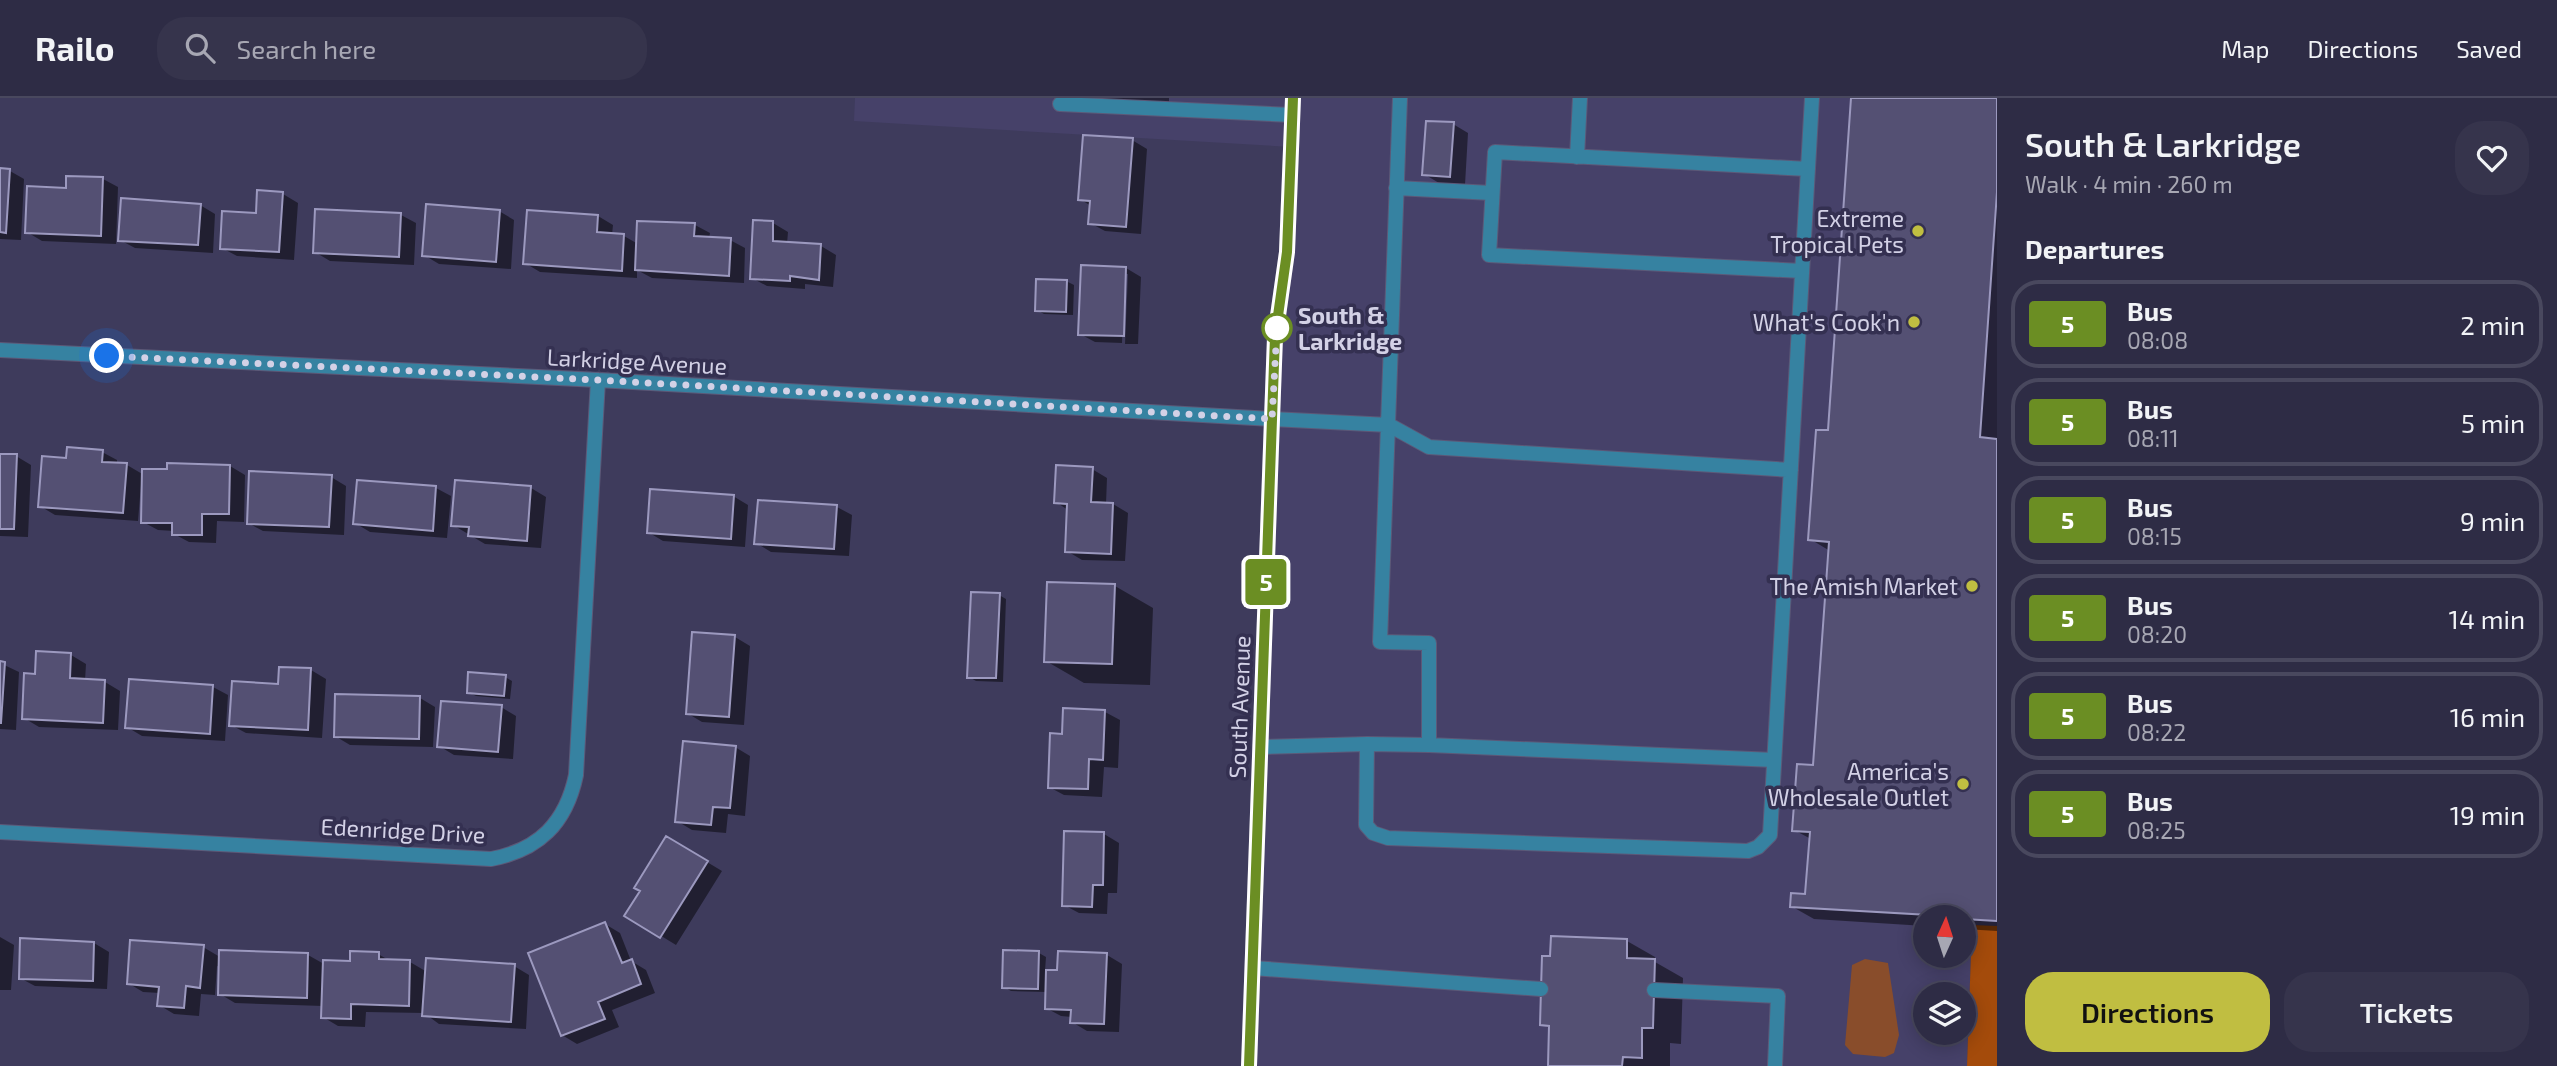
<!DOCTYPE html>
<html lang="en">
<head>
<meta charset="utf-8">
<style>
  :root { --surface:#2e2c45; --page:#36344c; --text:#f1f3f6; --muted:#a7a7b3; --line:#49485e; --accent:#c0be41 }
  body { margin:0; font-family:"Exo 2",sans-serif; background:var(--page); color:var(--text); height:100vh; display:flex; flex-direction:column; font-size:26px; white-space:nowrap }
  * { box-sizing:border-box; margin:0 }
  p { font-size:23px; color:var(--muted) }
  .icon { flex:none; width:38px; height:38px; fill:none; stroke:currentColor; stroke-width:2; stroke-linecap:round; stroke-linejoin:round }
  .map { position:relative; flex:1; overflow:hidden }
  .drawer { display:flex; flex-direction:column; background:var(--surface); width:560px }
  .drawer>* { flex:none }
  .badge { padding:0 14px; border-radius:5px; font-size:24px; line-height:46px }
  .needle { width:46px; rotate:3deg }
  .fabs { position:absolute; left:1913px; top:807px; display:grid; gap:14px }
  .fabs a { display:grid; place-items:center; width:63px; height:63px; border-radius:50%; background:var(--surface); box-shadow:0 4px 18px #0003,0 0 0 2px var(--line); font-size:35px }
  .you { position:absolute; width:35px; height:35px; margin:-18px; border:5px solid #fff; border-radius:50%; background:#1a73e8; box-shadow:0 0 0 10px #1a73e833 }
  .map>.badge { position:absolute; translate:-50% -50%; box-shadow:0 0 0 4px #fff }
  h2 { padding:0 28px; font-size:26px; line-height:63px }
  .round { display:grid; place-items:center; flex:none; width:74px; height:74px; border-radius:28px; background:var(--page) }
  .head { display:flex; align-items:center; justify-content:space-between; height:119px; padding:0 28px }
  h1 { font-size:33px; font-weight:600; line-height:52px }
  .action { display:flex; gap:14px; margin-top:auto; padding:14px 28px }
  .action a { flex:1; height:80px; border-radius:28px; background:var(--accent); color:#111; font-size:28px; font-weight:600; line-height:80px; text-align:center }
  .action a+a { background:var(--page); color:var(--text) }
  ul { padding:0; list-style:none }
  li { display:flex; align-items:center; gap:21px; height:88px; margin:0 14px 10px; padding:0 14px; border:4px solid var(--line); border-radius:28px }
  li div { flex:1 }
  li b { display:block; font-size:26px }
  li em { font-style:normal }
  li .badge { min-width:77px; font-weight:700; text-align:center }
  header { display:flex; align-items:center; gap:42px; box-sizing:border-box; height:98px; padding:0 35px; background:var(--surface); border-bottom:2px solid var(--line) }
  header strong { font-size:33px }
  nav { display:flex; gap:38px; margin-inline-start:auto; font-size:24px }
  .search { width:490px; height:63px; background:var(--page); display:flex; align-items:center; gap:18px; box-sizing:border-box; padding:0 24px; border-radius:28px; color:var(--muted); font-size:26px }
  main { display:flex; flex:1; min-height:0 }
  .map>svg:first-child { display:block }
</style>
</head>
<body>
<header>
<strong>Railo</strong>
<div class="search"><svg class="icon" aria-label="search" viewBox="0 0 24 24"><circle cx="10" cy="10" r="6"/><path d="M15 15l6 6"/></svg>Search here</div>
<nav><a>Map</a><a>Directions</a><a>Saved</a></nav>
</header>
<main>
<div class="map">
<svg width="1997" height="968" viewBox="0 0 1997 968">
  <rect width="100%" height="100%" fill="#3e3b5c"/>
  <path fill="#464169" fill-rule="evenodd" d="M855,0h1142v828l-25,-1 -5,141h-718l23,-647 19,-272 -437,-26zM1925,819h39v39h-39zM1925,896h39v38h-39z"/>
  <path fill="#894d2b" d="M1865,861l23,4 11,72 -5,18 -9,4 -32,-3 -8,-9 7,-80z"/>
  <path fill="#a44b0b" d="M1972,827l25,1v140h-30z"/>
  <path fill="#0007" d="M1065,0h104v6z
    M1853,0h144v833l-33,-2v-12h-39v9l-111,-7 -23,-13 16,-10 4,-57 -17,-9 21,-63 15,-216 -20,-12 19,-107z
    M1453,26l15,9 -3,52 -26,-2 -15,-9z
    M1132,42l15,9 -6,85 -36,-3 -15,-8 1,-17 -11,-7z
    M0,72l10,1 14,8 -3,61 -21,-1z
    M103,81l15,8 -2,57 -74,-3 -15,-9 40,-42z
    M259,94l24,2 15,9 -4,57 -57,-4 -15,-8 35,-33z
    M200,107l15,9 -2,39 -78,-5 -15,-8z
    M499,113l15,9 -3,49 -72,-5 -15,-9z
    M529,114l69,4 15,9 -1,10 12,1 14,8 57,-19 15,8 -1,5 21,2 15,8 -1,35 -92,-5 -15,-8v8l-97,-6 -15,-9z
    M401,117l15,8 -2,42 -84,-4 -15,-9z
    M773,125l15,9 -1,12 34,2 15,9 -3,32 -28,-3v5l-38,-3 -15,-8z
    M1126,170l15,9 -3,67h-13l3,-70h-4l-2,69 -27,-1 -15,-8z
    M1066,183l8,4 -1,30 -29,-1 -7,-4z
    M102,354l15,8v4l10,1 17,10 25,-4v-6l61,1 15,9 -1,47 -27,-1 -1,22 -27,-1 -15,-8v-3l-16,-1 -15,-8 1,-37h-3l-3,36 -83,-6 -15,-9 28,-46z
    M0,358h16l15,9 -3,72 -28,-1z
    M1092,371l15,9 -1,26h7l15,9 -3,48 -43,-1 -15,-9 1,-41 -12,-8z
    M331,379l15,9 -2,49 -81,-4 -15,-8z
    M436,390l15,8 -4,42 -77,-6 -15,-9z
    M531,390l15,9 -5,51 -56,-4 -32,-19z
    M733,398l15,9 -3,42 -82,-6 -15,-9z
    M837,409l15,8 -3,41 -78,-4 -15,-9z
    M1115,488l38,22 -3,77 -66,-2 -38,-22z
    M999,497l7,4 -3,83 -27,-1 -7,-4z
    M735,539l15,9 -6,79 -42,-3 -15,-9z
    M71,557l15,9 -1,17 20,1 15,9 -2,39 -79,-3 -15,-9z
    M0,565l19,9 -3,58 -16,-1z
    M281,571l30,1 15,9 -4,59 -76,-5 -15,-8 49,-39z
    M505,579l7,4 -2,18 -34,-3 -8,-4z
    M213,589l15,8 -3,46 -83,-5 -15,-9z
    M420,600l15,9 -2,40 -83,-2 -15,-9z
    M501,609l15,9 -3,43 -59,-4 -15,-9z
    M1105,614l15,8 -2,48 -14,-1 -2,30 -38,-2 -15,-8 15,-52z
    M735,649l15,9 -5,60 -17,-2 -2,19 -34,-3 -15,-9z
    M1104,736l15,9 -2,50h-9l-1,21 -28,-1 -15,-8z
    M667,740l55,33 -46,74 -49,-30 15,-24z
    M605,826l15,9 11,28 15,9 9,23 -43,17 7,17 -42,17 -15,-9z
    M0,839l14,8 -3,45h-11z
    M1627,843l28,16v5l28,16 -2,66 -11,-1v23h-121l2,-37 -9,-5z
    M94,845l15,9 -2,37 -72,-3 -15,-8z
    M203,849l17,10 88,-2 16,9 27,-2 27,-8 14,8h18l17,10 87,-6 15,9 -3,54 -87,-5 -15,-11 -58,-1 -1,15 -27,-1 -15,-9v-11l-88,-3 -15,-9v-27l-3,-1 -2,29 -14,-1 -2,22 -25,-2 -15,-9 1,-12 -17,-1 -15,-9z
    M1039,855l7,4 -1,14 14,1 48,-17 15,9 -3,68 -32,-1 -15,-9v-5l-11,-1 -15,-8 1,-16 -36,-1 -7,-4z"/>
  <path fill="#545073" stroke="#9c99bf" stroke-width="2" d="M1851,0h146v94l-17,245 17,2v482l-33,-2v-2l-174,-10 1,-14 14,1 5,-62 -18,-1 5,-67 16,1 16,-223 -21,-2 8,-110h12z
    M1426,23l28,1 -4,55 -28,-2z
    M1083,37l50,3 -7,89 -38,-3 2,-23 -12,-1z
    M0,70l10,1 -4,64 -6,-1z
    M66,78l37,1 -2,59 -76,-3 2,-47 39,2z
    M257,92l26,2 -4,60 -59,-3 2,-38 34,2z
    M121,100l80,6 -3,41 -80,-4z
    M426,106l74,6 -4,52 -74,-6z
    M315,111l86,4 -2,44 -86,-4z
    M527,112l71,5 -1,17 27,2 -2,37 -99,-7z
    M753,122l20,1v20l48,3 -2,36 -29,-4v5l-40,-2z
    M637,123l58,2 -1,13 37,2 -2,38 -94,-6z
    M1081,167l45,2 -2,69 -46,-1z
    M1036,181l31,1 -1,32 -31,-1z
    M67,349l36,3 -1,12 25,1 -4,50 -85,-6 4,-51 24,2z
    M0,356h17l-3,75h-14z
    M167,365l63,2 -1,49h-27v21h-30v-12h-31l1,-54h25z
    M1056,367l37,2 -2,35 22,1 -2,51 -46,-2 2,-48 -13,-1z
    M249,373l83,4 -3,52 -82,-3z
    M357,382l79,6 -3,45 -80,-7z
    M455,382l76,6 -4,55 -59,-5 1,-9 -18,-1z
    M650,391l84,6 -3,44 -84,-6z
    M758,402l79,5 -3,44 -80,-5z
    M1047,484l68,2 -3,80 -68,-2z
    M971,494l29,1 -4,85h-29z
    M692,534l43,3 -6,82 -43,-3z
    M36,553l35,2 -1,25 35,2 -2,43 -81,-4 2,-46 11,1z
    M0,563l5,1 -4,61h-1z
    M279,569l32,1 -3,62 -79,-4 3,-45 46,3z
    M468,574l38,3 -2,21 -37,-3z
    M129,581l84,6 -3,49 -85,-6z
    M335,596l85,2 -1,43 -85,-2z
    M441,603l61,4 -4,47 -61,-5z
    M1063,610l42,2 -2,50 -14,-1 -1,30 -40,-1 2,-55 12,1z
    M683,643l53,5 -6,62 -17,-1 -2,18 -36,-3z
    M1064,733l40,1 -1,53h-10l-1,22 -30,-1z
    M666,738l42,25 -48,77 -36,-22 16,-25 -6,-3z
    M605,824l17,41 10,-4 9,25 -43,18 7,17 -44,17 -33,-83z
    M1551,838l76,3v19l28,1 -2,69h-11v30l-19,-1 -1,9h-74l1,-40 -9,-1 1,-36 1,-33h8z
    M20,840l74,4 -1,39 -74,-2z
    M130,842l74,5 -4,43 -14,-2 -2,22 -27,-2 2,-19 -32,-3z
    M219,852l89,3 -1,45 -89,-3z
    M1003,852l36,1 -1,38 -36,-1z
    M350,853l29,1v7l31,1 -1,46 -58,-2v15l-30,-1 2,-58 27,1z
    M1058,853l49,2 -3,71 -34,-1 1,-13 -26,-1 1,-39h11z
    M426,860l89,6 -4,58 -89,-6z"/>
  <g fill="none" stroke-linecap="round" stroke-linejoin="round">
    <defs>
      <path id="service" d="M1400,0l-20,544 49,1v102l345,15
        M1060,6l232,11
        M1577,59l3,-59
        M1396,90l96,5
        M1802,173l-313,-16 6,-103 313,17
        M1272,321l117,6 40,22 362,23
        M1367,646l62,1
        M1260,649l107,-3 -1,81 7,8 15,5 360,13 10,-4 12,-12 42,-737
        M1253,870l288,21
        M1654,892l124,6 -3,70"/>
      <path id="minor" d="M0,252l598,30 674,39
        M0,734l491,27c48,-9 75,-36 85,-84l22,-395"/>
      <path id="secondary" d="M1249,968l23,-647 3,-82 12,-85 6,-154"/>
    </defs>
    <use href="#service" stroke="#5c5978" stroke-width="16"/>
    <use href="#minor" stroke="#5c5978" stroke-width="16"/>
    <use href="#secondary" stroke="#5c5978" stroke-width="16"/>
    <use href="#service" stroke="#3682a1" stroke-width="14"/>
    <use href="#minor" stroke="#3682a1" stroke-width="14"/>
    <use href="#secondary" stroke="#00a5d7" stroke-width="14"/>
  </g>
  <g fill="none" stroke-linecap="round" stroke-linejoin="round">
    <defs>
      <path id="line" d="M1249,968l23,-647 3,-82 12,-85 6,-154"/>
    </defs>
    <use href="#line" stroke="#fff" stroke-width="16"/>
    <use href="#line" stroke="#6b8e23" stroke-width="10"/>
    <path stroke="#d3d1e6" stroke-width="7" stroke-dasharray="0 12.6" d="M107,258l491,24 674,39 5,-91"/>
  </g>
  <g fill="#c0be41" stroke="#343051" stroke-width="2.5">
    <circle cx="1918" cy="133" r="7"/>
    <circle cx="1914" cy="224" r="7"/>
    <circle cx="1972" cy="488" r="7"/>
    <circle cx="1963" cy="686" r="7"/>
  </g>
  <circle fill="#fff" stroke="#6b8e23" stroke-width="3.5" cx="1277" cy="230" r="14"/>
  <g text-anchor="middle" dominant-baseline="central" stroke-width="7" stroke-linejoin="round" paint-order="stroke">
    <g font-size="23" fill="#d3d1e6" stroke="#343051" text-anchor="end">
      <text x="1904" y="120">Extreme<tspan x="1904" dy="26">Tropical Pets</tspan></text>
      <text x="1900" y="224">What's Cook'n</text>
      <text x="1958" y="488">The Amish Market</text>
      <text x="1949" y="673">America's<tspan x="1949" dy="26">Wholesale Outlet</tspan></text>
    </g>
    <g font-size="23" font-weight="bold" fill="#d3d1e6" stroke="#343051" text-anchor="start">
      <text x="1298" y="217">South &amp;<tspan x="1298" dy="26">Larkridge</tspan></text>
    </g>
    <g font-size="23" fill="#d3d1e6" stroke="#343051">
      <text transform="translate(637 263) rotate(3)">Larkridge Avenue</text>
      <text transform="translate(1239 609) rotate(-88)">South Avenue</text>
      <text transform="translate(403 732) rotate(3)">Edenridge Drive</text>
    </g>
  </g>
</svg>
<div class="fabs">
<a><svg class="needle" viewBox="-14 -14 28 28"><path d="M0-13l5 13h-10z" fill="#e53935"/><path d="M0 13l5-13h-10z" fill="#a7a7b3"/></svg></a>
<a><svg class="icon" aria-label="layers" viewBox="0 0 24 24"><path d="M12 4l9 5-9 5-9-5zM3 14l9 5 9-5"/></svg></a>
</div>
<div class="you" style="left:107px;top:258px"></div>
<b class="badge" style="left:1266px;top:484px;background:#6b8e23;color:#fff">5</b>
</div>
<section class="drawer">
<div class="head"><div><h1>South &amp; Larkridge</h1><p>Walk · 4 min · 260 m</p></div><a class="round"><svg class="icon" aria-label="heart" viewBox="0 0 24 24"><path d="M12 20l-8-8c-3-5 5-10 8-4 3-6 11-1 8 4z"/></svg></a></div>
<h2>Departures</h2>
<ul>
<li><span class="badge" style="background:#6b8e23;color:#fff">5</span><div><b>Bus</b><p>08:08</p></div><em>2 min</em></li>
<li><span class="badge" style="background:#6b8e23;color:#fff">5</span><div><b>Bus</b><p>08:11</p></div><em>5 min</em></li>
<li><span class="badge" style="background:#6b8e23;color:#fff">5</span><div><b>Bus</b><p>08:15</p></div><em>9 min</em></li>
<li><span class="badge" style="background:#6b8e23;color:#fff">5</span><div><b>Bus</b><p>08:20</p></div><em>14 min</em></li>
<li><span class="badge" style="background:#6b8e23;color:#fff">5</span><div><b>Bus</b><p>08:22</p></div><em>16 min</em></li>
<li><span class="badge" style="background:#6b8e23;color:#fff">5</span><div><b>Bus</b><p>08:25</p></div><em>19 min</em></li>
</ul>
<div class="action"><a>Directions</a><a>Tickets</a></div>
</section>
</main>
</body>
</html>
